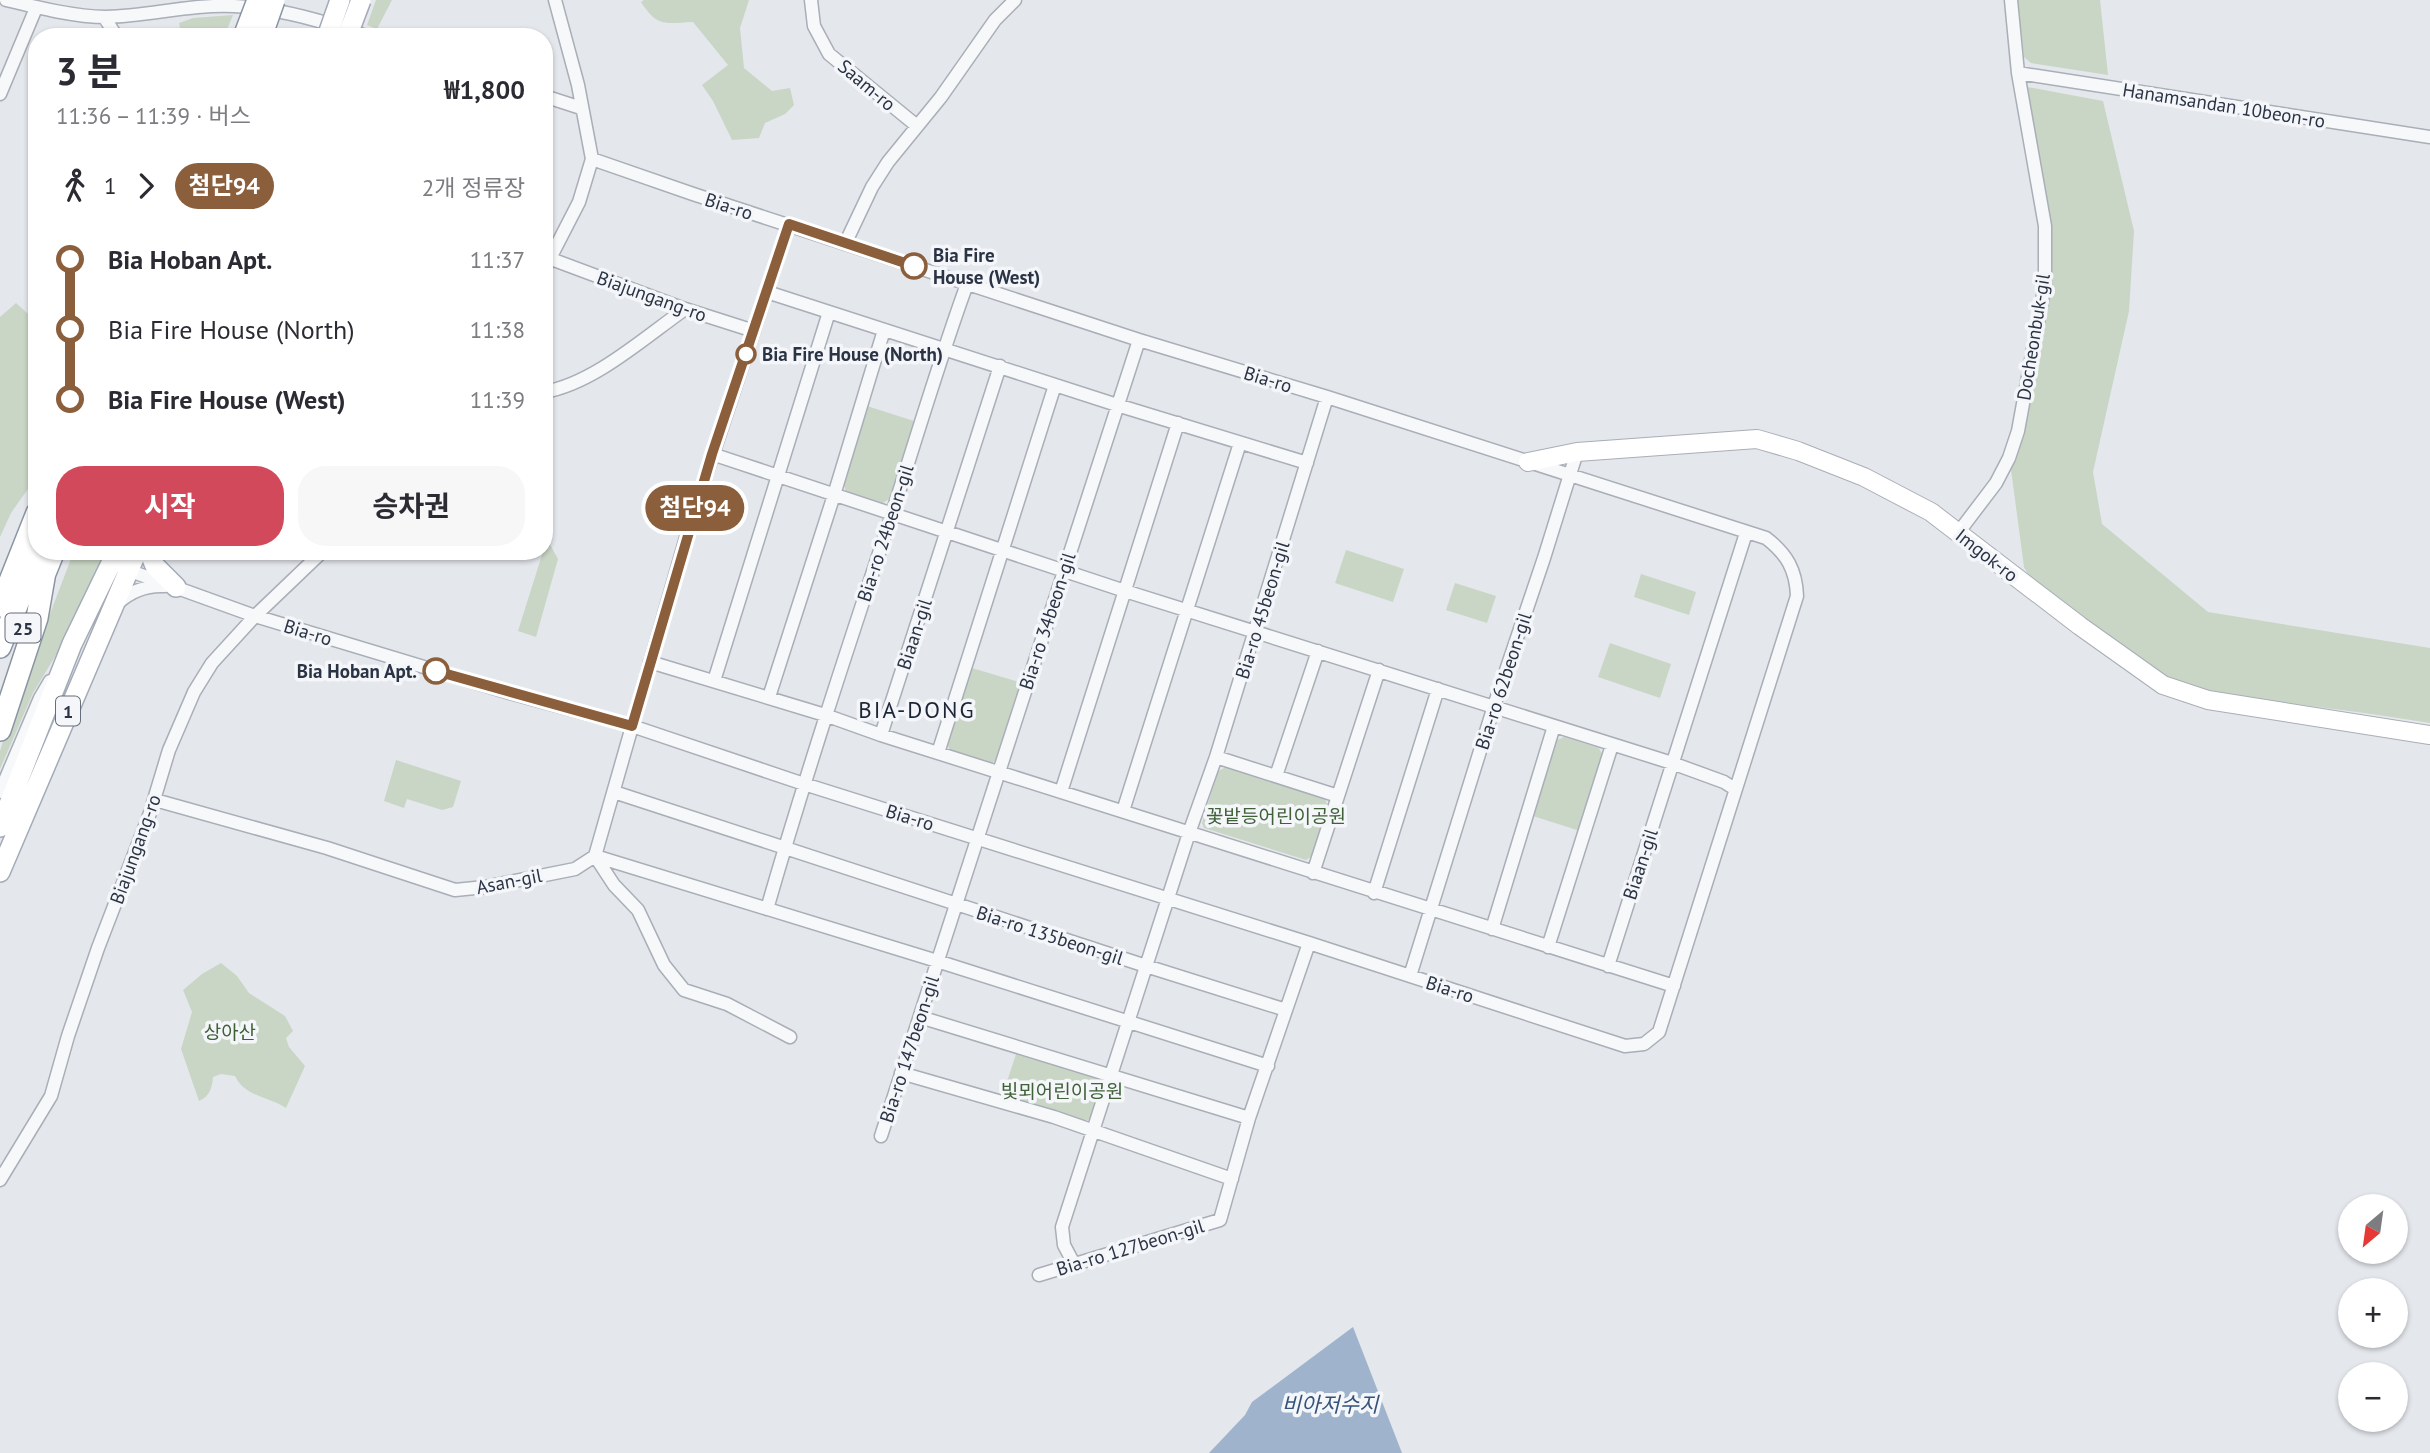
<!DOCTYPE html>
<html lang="ko">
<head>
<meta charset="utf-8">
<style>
  :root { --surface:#fff; --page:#f7f7f7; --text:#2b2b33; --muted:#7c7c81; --accent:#d1495b }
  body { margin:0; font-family:"PT Sans","Noto Sans KR",sans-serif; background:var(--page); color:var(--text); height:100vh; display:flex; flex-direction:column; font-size:26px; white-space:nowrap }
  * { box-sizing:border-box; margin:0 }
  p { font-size:23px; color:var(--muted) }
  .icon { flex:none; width:38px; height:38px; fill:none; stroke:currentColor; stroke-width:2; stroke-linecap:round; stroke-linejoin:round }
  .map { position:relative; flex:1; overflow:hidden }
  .panel { position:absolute; left:28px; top:28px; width:525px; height:532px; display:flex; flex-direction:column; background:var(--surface); border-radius:28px; box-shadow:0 2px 5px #0004 }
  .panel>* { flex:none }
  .badge { padding:0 14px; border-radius:23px; font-size:24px; line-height:46px }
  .needle { width:46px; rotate:209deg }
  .controls { position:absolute; left:2338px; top:1194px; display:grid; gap:14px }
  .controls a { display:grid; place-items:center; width:70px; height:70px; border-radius:50%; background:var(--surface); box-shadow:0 2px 5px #0004; font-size:35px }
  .map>.badge { position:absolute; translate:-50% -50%; box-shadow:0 0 0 4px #fff }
  .legs { display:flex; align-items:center; gap:10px; height:77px; padding:0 28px; font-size:23px }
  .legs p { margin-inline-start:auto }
  .overview { display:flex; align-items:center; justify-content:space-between; height:119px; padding:0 28px }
  h1 { font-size:38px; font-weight:700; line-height:52px }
  .button { display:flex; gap:14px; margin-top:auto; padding:14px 28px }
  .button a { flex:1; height:80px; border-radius:28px; background:var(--accent); color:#fff; font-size:28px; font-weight:700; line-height:80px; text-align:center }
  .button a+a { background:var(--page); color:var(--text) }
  ul { padding:0 28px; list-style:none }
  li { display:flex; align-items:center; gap:24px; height:70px; font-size:26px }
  li i { display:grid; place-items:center; width:10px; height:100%; margin:0 9px; background:currentColor }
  li i::after { content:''; width:18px; height:18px; margin:-9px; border:5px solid; border-radius:50%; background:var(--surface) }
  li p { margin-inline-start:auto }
  li:first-child i { background:linear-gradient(#0000 50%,currentColor 0) }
  li:last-child i { background:linear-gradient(currentColor 50%,#0000 0) }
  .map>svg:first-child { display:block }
</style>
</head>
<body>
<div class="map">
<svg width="2430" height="1453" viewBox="0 0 2430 1453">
  <rect width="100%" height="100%" fill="#e4e7ec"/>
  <path fill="#c9d6c5" d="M376,0h16l-15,29 -10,-4z
    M644,0h105l-9,28 4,40 28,23 18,-3 4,17 -9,9 -20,9 -6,15 -27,2 -19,-39 -11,-16 26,-20 -35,-43c-28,1 -35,6 -52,-20z
    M2017,0h83l8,75 -77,-12 -7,-6z
    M233,15l-9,22h-42l-3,-14 14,-5z
    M2022,86l81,15 31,130 -5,80 -36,161 9,52 106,88 222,36v75c-43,-7 -85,-13 -128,-18 -51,-7 -105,-10 -151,-36l-121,-91 -6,-11 -14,-105 36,-188z
    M16,303l21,19v154l-26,37 -11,24v-220z
    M867,406l47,15 -25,78 -6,4 -37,-12 -3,-8z
    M547,539l11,20 -22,78 -18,-6z
    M1346,550l58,19 -11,33 -58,-19z
    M74,551h35l-32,69 -44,73 -33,76v-18l12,-38z
    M1641,574l55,18 -7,23 -55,-18z
    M1455,583l41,13 -9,27 -41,-13z
    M1610,643l61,21 -11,34 -62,-21z
    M972,668l50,15 -25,77 -9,5 -37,-12 -4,-9z
    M1564,737l35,11 4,8 -23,75 -47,-15 22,-75z
    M396,760l65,21 -8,26 -11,3 -35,-11 -3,9 -20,-7z
    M1226,767l98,30 4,9 -15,49 -7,5 -102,-32 -2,-5 16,-52z
    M221,963l16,13 12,17 36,23 8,15 -7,7 3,9 16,19 -19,42c-17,-11 -42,-12 -51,-32l-14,-2 -8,3c-1,11 -3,19 -14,24l-18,-52 11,-37 -9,-22 19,-16z
    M1017,1051l81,25 4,9 -10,33 -9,4 -81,-25z"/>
  <path fill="#9fb4cc" d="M1353,1327l49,126h-193l36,-38 7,-13z"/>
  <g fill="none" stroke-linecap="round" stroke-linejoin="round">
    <defs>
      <path id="minor" d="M6,0c29,7 70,17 100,17 43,-1 85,-13 128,-11 46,2 92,16 135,31
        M811,0l3,26 15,28 88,72
        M104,17l13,20
        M2018,73l412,64
        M0,94l36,-86
        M544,96l37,12
        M845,244l27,-57 16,-25 53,-65 54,-77 20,-20
        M551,259l134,50 69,22
        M544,270l35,-68 13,-43 -14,-74 -23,-85
        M767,292l350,113 190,58
        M544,392c49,-8 100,-54 141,-83
        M712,454l413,137 547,172 52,19 11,7
        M1958,533l38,-50 13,-25 9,-27 27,-147v-58l-27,-153 -7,-73
        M122,568l133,48 255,77 122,33 172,58 505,159 316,103 19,-2 15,-12 138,-436c-1,-26 -10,-42 -31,-58l-439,-141 -188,-57 -446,-146 -101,-35
        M118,603c14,-13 29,-18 47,-17
        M650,662l175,53 56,20 793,251
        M714,681l115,-369
        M769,697l65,-202 50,-165
        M881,735l119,-369
        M938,753l117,-368
        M1216,757l122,39
        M1276,776l42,-125
        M0,792l40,-94 10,-17
        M614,792l532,174 140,44
        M1061,792l117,-369
        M155,800l172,48 128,42 30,-3 90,-18 20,-13
        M1123,811l117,-368
        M595,856l342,105 331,105
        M595,856l94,-329 100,-303
        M595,856l19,29 24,25 26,55 20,25 43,14 63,33
        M1313,873l66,-203
        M1374,893l64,-204
        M767,909c38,-132 81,-262 124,-392 25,-78 48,-156 76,-233
        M1492,929l62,-203
        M1548,947l64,-202
        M1608,966l138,-433
        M1410,976l84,-270 50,-148 33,-106
        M920,1017l329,101
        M901,1073l153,44 178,62
        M881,1136l258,-796
        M0,1180l51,-84 17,-60 30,-88 52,-135 19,-63 25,-58 18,-29 43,-47 68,-65
        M1074,1264l-10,-19 -2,-18 127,-394 27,-76 111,-360
        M1039,1275l181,-55 29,-102 60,-175"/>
      <path id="secondary" d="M1528,462l49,-10 180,-13 41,12 66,26 67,35 149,114 83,59 45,15 222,35"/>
      <path id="primary" d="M149,551l6,15 21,21
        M0,827l72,-183 45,-93
        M0,872l137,-321"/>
      <path id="motorway" d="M41,583l13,-32
        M0,606l37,-93
        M0,647l37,-91
        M0,730l37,-112 8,-46"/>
    </defs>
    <use href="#minor" stroke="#a9aeb7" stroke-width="15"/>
    <use href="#secondary" stroke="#a9aeb7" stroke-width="20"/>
    <use href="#primary" stroke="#a3abb8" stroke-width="22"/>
    <use href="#motorway" stroke="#8b94a3" stroke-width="24"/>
    <use href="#minor" stroke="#f7f8fa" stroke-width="12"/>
    <use href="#secondary" stroke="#fff" stroke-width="18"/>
    <use href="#primary" stroke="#fff" stroke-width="19"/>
    <use href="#motorway" stroke="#fff" stroke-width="21"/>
    <defs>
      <path id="primary-bridge" d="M327,37l13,-37
        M347,37l14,-37"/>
      <path id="motorway-bridge" d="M244,37l14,-37
        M261,37l13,-37"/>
    </defs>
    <use href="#primary-bridge" stroke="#a3abb8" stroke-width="22" stroke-linecap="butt"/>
    <use href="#motorway-bridge" stroke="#8b94a3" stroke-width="24" stroke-linecap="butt"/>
    <use href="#primary-bridge" stroke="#fff" stroke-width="19"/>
    <use href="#motorway-bridge" stroke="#fff" stroke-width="21"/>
  </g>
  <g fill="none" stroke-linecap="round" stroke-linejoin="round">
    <defs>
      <path id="line-1" d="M436,671l196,55 80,-272 77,-230 125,42"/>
    </defs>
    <use href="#line-1" stroke="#fff" stroke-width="16"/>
    <use href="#line-1" stroke="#8b5e3c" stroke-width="10"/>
  </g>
  <g fill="#fff" stroke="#8b5e3c" stroke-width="3.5">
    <circle cx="914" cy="266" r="12"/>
    <circle cx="746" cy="354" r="9"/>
    <circle cx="436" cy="671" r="12"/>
  </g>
  <g text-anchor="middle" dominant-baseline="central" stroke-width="7" stroke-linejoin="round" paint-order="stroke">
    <g fill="#f4f6f9" stroke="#676e7b" stroke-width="2">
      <rect x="5.5" y="613.5" width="35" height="29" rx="5"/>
      <rect x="56" y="696.5" width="24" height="29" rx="5"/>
    </g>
    <g font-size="18" font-weight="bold" fill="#2b3445">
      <text x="23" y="628">25</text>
      <text x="68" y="711">1</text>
    </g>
    <g font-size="19" fill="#2b3445" stroke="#f4f6f9">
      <text transform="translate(867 85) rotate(40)">Saam-ro</text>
      <text transform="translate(2224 105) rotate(9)">Hanamsandan 10beon-ro</text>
      <text transform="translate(729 206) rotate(18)">Bia-ro</text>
      <text transform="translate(652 296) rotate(20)">Biajungang-ro</text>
      <text transform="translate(2033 337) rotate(-81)">Docheonbuk-gil</text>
      <text transform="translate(1268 379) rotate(17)">Bia-ro</text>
      <text transform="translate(885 533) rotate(-72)">Bia-ro 24beon-gil</text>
      <text transform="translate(1987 555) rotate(38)">Imgok-ro</text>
      <text transform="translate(1262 610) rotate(-73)">Bia-ro 45beon-gil</text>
      <text transform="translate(1047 621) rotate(-72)">Bia-ro 34beon-gil</text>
      <text transform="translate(308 632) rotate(17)">Bia-ro</text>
      <text transform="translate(914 634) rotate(-72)">Biaan-gil</text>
      <text transform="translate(1503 681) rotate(-72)">Bia-ro 62beon-gil</text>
      <text transform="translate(910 817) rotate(17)">Bia-ro</text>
      <text transform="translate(135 849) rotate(-70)">Biajungang-ro</text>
      <text transform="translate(1640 864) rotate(-72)">Biaan-gil</text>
      <text transform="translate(509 881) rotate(-11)">Asan-gil</text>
      <text transform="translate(1050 935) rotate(18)">Bia-ro 135beon-gil</text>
      <text transform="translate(1450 989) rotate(18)">Bia-ro</text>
      <text transform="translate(909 1049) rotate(-72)">Bia-ro 147beon-gil</text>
      <text transform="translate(1130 1247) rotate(-17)">Bia-ro 127beon-gil</text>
    </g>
    <g font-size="19" font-weight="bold" fill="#2b3445" stroke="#f4f6f9" text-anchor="start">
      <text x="933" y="255">Bia Fire<tspan x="933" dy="22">House (West)</tspan></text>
      <text x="762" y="354">Bia Fire House (North)</text>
      <text x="417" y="671" text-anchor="end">Bia Hoban Apt.</text>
    </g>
    <g font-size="19" fill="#3f6138" stroke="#f4f6f9">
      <text x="1276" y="816">꽃밭등어린이공원</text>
      <text x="230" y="1032">상아산</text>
      <text x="1062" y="1091">빛뫼어린이공원</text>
    </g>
    <g font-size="21" font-style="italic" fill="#34527a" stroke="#f4f6f9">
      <text x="1330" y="1404">비아저수지</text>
    </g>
    <g font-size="23" letter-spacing="2" fill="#1d2536" stroke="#f4f6f9">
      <text x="917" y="709">BIA-DONG</text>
    </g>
  </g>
</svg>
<div class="controls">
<a><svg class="needle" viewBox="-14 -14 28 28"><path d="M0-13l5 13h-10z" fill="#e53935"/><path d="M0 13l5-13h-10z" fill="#7c7c81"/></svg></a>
<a>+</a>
<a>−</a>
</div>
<b class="badge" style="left:695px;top:508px;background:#8b5e3c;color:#fff">첨단94</b>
<section class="panel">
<div class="overview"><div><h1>3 분</h1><p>11:36 – 11:39 · 버스</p></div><b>₩1,800</b></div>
<div class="legs"><svg class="icon" aria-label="walk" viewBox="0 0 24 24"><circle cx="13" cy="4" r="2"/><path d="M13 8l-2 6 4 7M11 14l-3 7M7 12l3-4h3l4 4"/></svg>1<svg class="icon" aria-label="forward" viewBox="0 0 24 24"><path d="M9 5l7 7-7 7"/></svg><b class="badge" style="background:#8b5e3c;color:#fff">첨단94</b><p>2개 정류장</p></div>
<ul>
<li><i style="color:#8b5e3c"></i><b>Bia Hoban Apt.</b><p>11:37</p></li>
<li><i style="color:#8b5e3c"></i><span>Bia Fire House (North)</span><p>11:38</p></li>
<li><i style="color:#8b5e3c"></i><b>Bia Fire House (West)</b><p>11:39</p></li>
</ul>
<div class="button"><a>시작</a><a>승차권</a></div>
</section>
</div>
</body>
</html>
